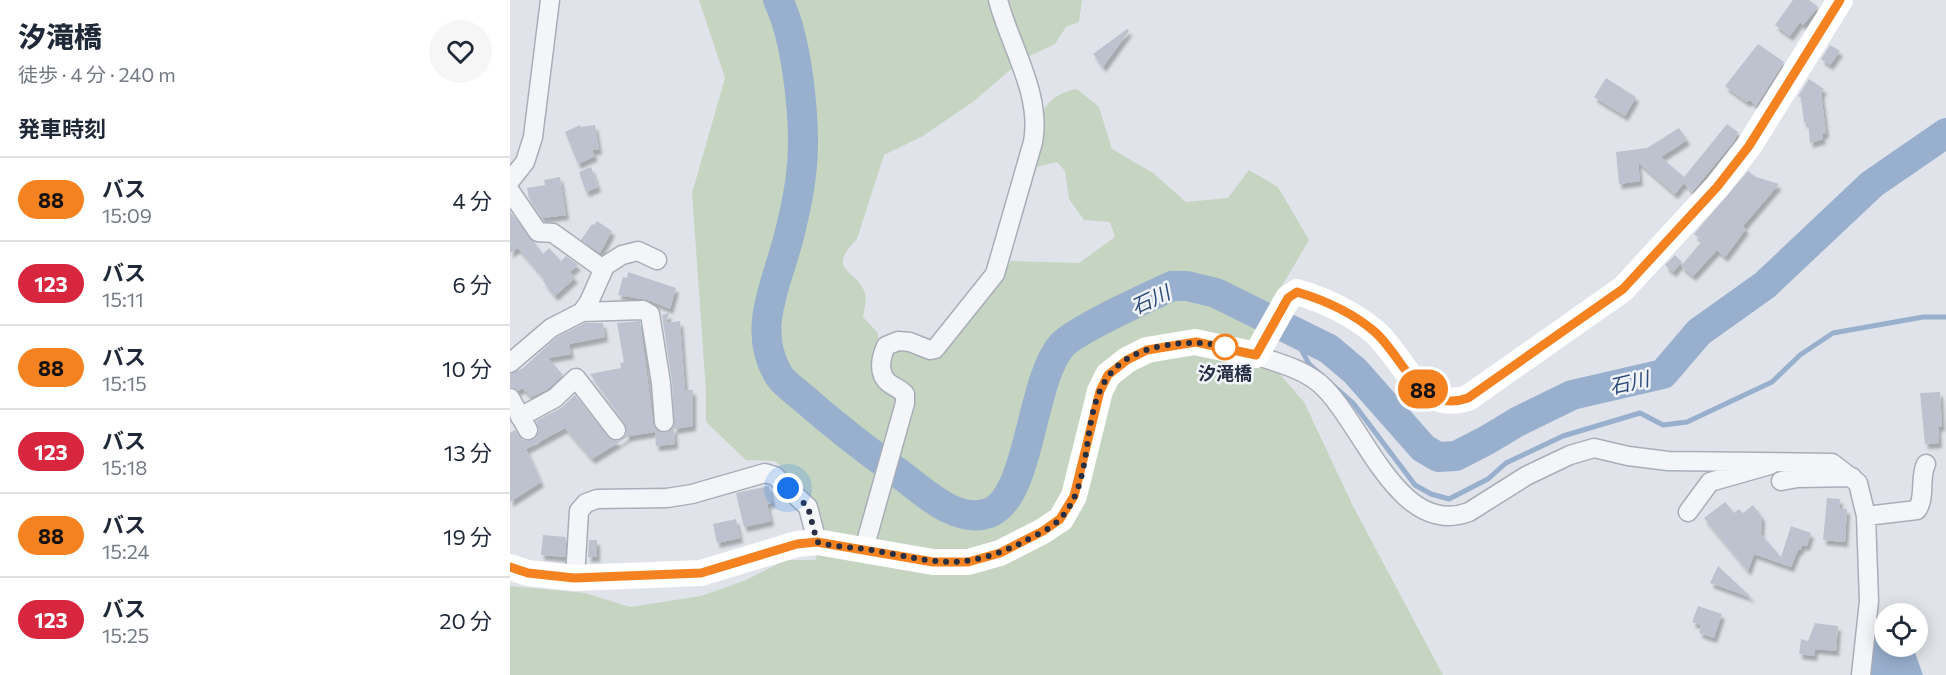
<!DOCTYPE html>
<html lang="ja">
<head>
<meta charset="utf-8">
<style>
  :root { --surface:#fff; --page:#f6f6f7; --text:#1f2937; --muted:#747a83; --line:#e0e1e3 }
  body { margin:0; font-family:Commissioner,"Noto Sans JP",sans-serif; background:var(--page); color:var(--text); height:100vh; display:flex; flex-direction:column; font-size:22px; white-space:nowrap }
  * { box-sizing:border-box; margin:0 }
  p { font-size:20px; color:var(--muted) }
  .icon { flex:none; width:33px; height:33px; fill:none; stroke:currentColor; stroke-width:2; stroke-linecap:round; stroke-linejoin:round }
  .map { position:relative; flex:1; overflow:hidden }
  .panel { display:flex; flex-direction:column; background:var(--surface); width:510px }
  .panel>* { flex:none }
  .badge { padding:0 12px; border-radius:20px; font-size:21px; line-height:39px }
  .buttons { position:absolute; left:1364px; top:603px; display:grid; gap:12px }
  .buttons a { display:grid; place-items:center; width:54px; height:54px; border-radius:50%; background:var(--surface); box-shadow:0 3px 15px #0003; font-size:30px }
  .you { position:absolute; width:30px; height:30px; margin:-15px; border:4px solid #fff; border-radius:50%; background:#1a73e8; box-shadow:0 0 0 9px #1a73e833 }
  .map>.badge { position:absolute; translate:-50% -50%; box-shadow:0 0 0 3px #fff }
  h2 { padding:0 18px; font-size:22px; line-height:54px }
  .round { display:grid; place-items:center; flex:none; width:63px; height:63px; border-radius:32px; background:var(--page) }
  .headline { display:flex; align-items:center; justify-content:space-between; height:102px; padding:0 18px }
  h1 { font-size:28px; font-weight:800; line-height:45px }
  ul { padding:0; list-style:none }
  li { display:flex; align-items:center; gap:18px; height:84px; padding:0 18px; border-top:2px solid var(--line) }
  li div { flex:1 }
  li b { display:block; font-size:22px }
  li em { font-style:normal }
  li .badge { min-width:66px; font-weight:700; text-align:center }
  main { display:flex; flex:1; min-height:0 }
  .map>svg:first-child { display:block }
</style>
</head>
<body>
<main>
<section class="panel">
<div class="headline"><div><h1>汐滝橋</h1><p>徒歩 · 4 分 · 240 m</p></div><a class="round"><svg class="icon" aria-label="heart" viewBox="0 0 24 24"><path d="M12 20l-8-8c-3-5 5-10 8-4 3-6 11-1 8 4z"/></svg></a></div>
<h2>発車時刻</h2>
<ul>
<li><span class="badge" style="background:#f58220;color:#111">88</span><div><b>バス</b><p>15:09</p></div><em>4 分</em></li>
<li><span class="badge" style="background:#d7263d;color:#fff">123</span><div><b>バス</b><p>15:11</p></div><em>6 分</em></li>
<li><span class="badge" style="background:#f58220;color:#111">88</span><div><b>バス</b><p>15:15</p></div><em>10 分</em></li>
<li><span class="badge" style="background:#d7263d;color:#fff">123</span><div><b>バス</b><p>15:18</p></div><em>13 分</em></li>
<li><span class="badge" style="background:#f58220;color:#111">88</span><div><b>バス</b><p>15:24</p></div><em>19 分</em></li>
<li><span class="badge" style="background:#d7263d;color:#fff">123</span><div><b>バス</b><p>15:25</p></div><em>20 分</em></li>
</ul>
</section>
<div class="map">
<svg width="1436" height="675" viewBox="0 0 1436 675">
  <defs>
    <filter id="shadow"><feDropShadow dx="3" dy="5" stdDeviation="1.5" flood-color="#0004"/></filter>
  </defs>
  <rect width="100%" height="100%" fill="#e0e4ea"/>
  <path fill="#c5d5c1" d="M189,0h383l-3,22 -13,5 -11,17 -32,15 -49,42 -51,35 -39,19 -27,84c-32,33 -1,29 8,54 2,7 -1,17 -2,24l15,16v14l64,9 38,-48 31,-47 68,2 36,-26 -5,-15 -26,-2 -15,-21 -4,-28 -8,-9 -25,6c6,-36 1,-71 45,-79l22,18 13,42 41,24 33,29 42,-4 21,-28 29,17 31,53 -59,100 54,62 49,104 90,169h-933v-89l75,7 45,14 71,-11 45,-16 40,-20h30l6,-43 -8,-19 -39,-37 -29,-1 -40,-38v-31l-14,-198 33,-115z"/>
  <path fill="#98afcd" d="M1362,628h12v18l29,1 10,28h-55z"/>
  <g fill="none" stroke-linecap="round" stroke-linejoin="round">
    <path stroke="#98afcd" stroke-width="5" d="M780,328l19,36 44,39 62,82 16,9 18,5 39,-20 18,-16 57,-27 77,-23 23,12 24,-3 85,-40 28,-27 33,-22 90,-16h23"/>
    <path stroke="#98afcd" stroke-width="30" d="M268,0c20,41 29,129 23,174 -2,21 -7,42 -12,62 -11,46 -38,92 -11,138 5,9 16,16 24,23 31,27 61,51 94,74 25,18 59,54 93,42 42,-16 41,-132 73,-168 15,-16 87,-48 110,-59h15l29,7 113,56 26,22 68,77 15,9 18,-1 31,-16 30,-18 55,-27 91,-21 36,-42 66,-47 107,-101 74,-51"/>
  </g>
  <path fill="#bdc2ce" filter="url(#shadow)" d="M1283,0h16l9,7 -15,18 -3,-3 -10,14 -15,-11z
    M617,29l2,2 -26,36 -10,-13z
    M1248,44l26,18 -28,44 -6,-6 -3,2 -22,-16z
    M1320,45l10,6 -10,14 -9,-6z
    M1096,78l30,19 -11,19 -31,-19z
    M1299,79l15,10 -3,4 5,40 -4,1 1,5 -13,4 -2,-21 -4,1 -3,-25 -3,-2z
    M1217,124l11,8 -4,9 -42,51 -8,-9 -9,11 -37,-32 2,19 -21,3 -3,-32 31,-4 32,-20 8,12 -26,17 23,20z
    M70,125l1,2 14,-2 4,25h-7l3,6 -17,8 -13,-32z
    M81,167l7,20 -12,5 -7,-20z
    M1238,171l8,6 23,7 -36,42 3,3 -21,28 -8,-7 -24,26 -12,-10 21,-25 -8,-7z
    M50,177l6,38 -24,3 -13,-20 -2,-10 18,-3 -1,-5z
    M0,211l33,43 6,-6 12,13 5,-5 12,9 -8,7 5,6 -20,18 -12,-15 2,-2 -27,-31 -8,5z
    M87,221l15,10 -12,22 -19,-13 11,-16 2,1z
    M1165,255l7,7 -9,10 -8,-7z
    M118,272l48,16 -6,21 -22,-9 -30,-5 5,-18 4,1z
    M159,313l-3,10 14,-2 5,69h8v36l-19,3 1,15 -19,2 -1,-14 -26,4 -37,23 -27,-31 -39,21 15,33 -31,20v-69l5,-3 8,10 11,-1 5,-8 -3,-10 25,-13 14,-13 33,42 10,4 8,-6 -1,-12 -35,-49 31,-6 -1,-5 4,-1 -7,-39 23,-2 13,102 7,9 5,1 9,-6 -2,-45 -10,-67z
    M75,323h18l2,14 -36,7 2,10 -23,4 15,17 -15,14 -16,8 -10,-9 -4,3 -8,-4v-13l13,-6 34,-31z
    M1430,392l2,34 -4,1 1,16 -14,1 -5,-51z
    M259,486l3,17 -5,1 4,17 -27,6 -8,-34z
    M1317,498l13,1 -1,9 8,1 -2,33 -22,-2z
    M1215,502l9,11 5,-4 4,4 10,-8 9,12 -1,17 20,23 10,-31 20,7 -4,13 -5,-1 -2,5h-2l-7,17 -37,-13 -6,17 -44,-53z
    M226,519l4,19 -23,5 -4,-19z
    M33,535l23,2 -1,20 -24,-2z
    M79,540h8v17h-9z
    M1208,566l34,32 -42,-15z
    M1188,606l24,8 -8,24 -15,-5 2,-8 -9,-3z
    M1305,623l23,3 -2,25 -21,-2 -1,7 -15,-2 2,-15 7,2z"/>
  <g fill="none" stroke-linecap="round" stroke-linejoin="round">
    <defs>
      <path id="street" d="M0,181l15,-19 8,-25 17,-137
        M0,191l28,41 15,1 50,36
        M72,312l61,-2 7,4 11,69 3,39
        M746,355c21,8 45,13 63,28 43,36 78,156 150,129l57,-36 44,-21 24,-7 34,8 40,5 164,2 26,20 8,33 3,85 -8,74
        M0,363l41,-35 31,-16 7,-10 16,-36 17,-11 16,-4 19,9
        M0,398l18,32
        M10,417l35,-19 21,-20 40,52
        M1271,481l17,-3 54,-1
        M1178,512l22,-30 60,-17
        M1356,516l51,-6c9,-13 2,-32 9,-46
        M354,549l41,-146v-9c-5,-5 -11,-7 -16,-11 -12,-9 -8,-26 -3,-37l12,-5 12,1 20,8 5,-1 60,-75 38,-132c9,-48 -23,-96 -35,-142
        M65,578l4,-67 7,-8 11,-4 70,-1 25,-4 73,-21 10,3 33,31 9,35"/>
    </defs>
    <use href="#street" stroke="#a8aeb8" stroke-width="21"/>
    <use href="#street" stroke="#f3f5f8" stroke-width="18"/>
    <path stroke="#fff" stroke-width="26" d="M0,567l18,6 47,5 126,-5 96,-29 20,-2 116,20h35l32,-9 43,-22 18,-12 13,-23 26,-105 8,-16 19,-15 20,-10 48,-8 61,13 32,-57 9,-6c27,8 56,22 78,40 30,27 44,82 93,66l155,-109 94,-102 32,-41 91,-146"/>
  </g>
  <g fill="none" stroke-linecap="round" stroke-linejoin="round">
    <defs>
      <path id="line" d="M0,567l18,6 46,5 127,-5 96,-29 20,-2 116,20h35l32,-9 43,-22 17,-12 14,-23 26,-105 8,-16 19,-15 20,-10 49,-8 60,13 32,-57 9,-6c27,8 56,21 78,40 30,27 44,83 93,66l155,-109 94,-102 32,-41 91,-146"/>
    </defs>
    <use href="#line" stroke="#fff" stroke-width="14"/>
    <use href="#line" stroke="#f58220" stroke-width="9"/>
    <path stroke="#273043" stroke-width="6" stroke-dasharray="0 10.8" d="M278,488l20,19 9,35c16,5 33,5 49,7 65,11 92,25 155,-6 13,-7 30,-14 39,-24 48,-51 2,-150 97,-172 24,-5 45,-6 68,0"/>
  </g>
  <circle fill="#fff" stroke="#f58220" stroke-width="3" cx="715" cy="347" r="12"/>
  <g text-anchor="middle" dominant-baseline="central" stroke-width="5" stroke-linejoin="round" paint-order="stroke">
    <g font-size="18" font-weight="bold" fill="#273043" stroke="#f0f3f8">
      <text x="715" y="373">汐滝橋</text>
    </g>
    <g font-size="20" font-style="italic" fill="#2e4c7b" stroke="#f0f3f8">
      <text transform="translate(640 299) rotate(-25)">石川</text>
      <text transform="translate(1119 382) rotate(-13)">石川</text>
    </g>
  </g>
</svg>
<div class="buttons">
<a><svg class="icon" aria-label="locate" viewBox="0 0 24 24"><circle cx="12" cy="12" r="6"/><path d="M12 2v4M12 18v4M2 12h4M18 12h4"/></svg></a>
</div>
<div class="you" style="left:278px;top:488px"></div>
<b class="badge" style="left:913px;top:389px;background:#f58220;color:#111">88</b>
</div>
</main>
</body>
</html>
